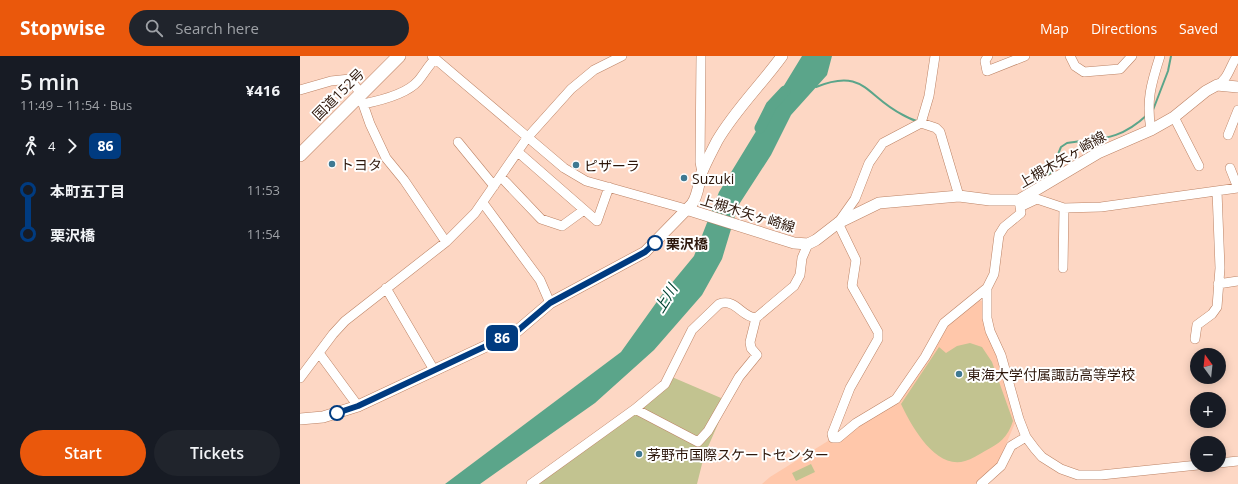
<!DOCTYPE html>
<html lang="en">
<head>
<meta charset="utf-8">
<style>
  :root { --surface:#171b24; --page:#20242c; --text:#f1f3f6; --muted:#9ea1a6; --accent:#ea580c }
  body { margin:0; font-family:"Open Sans","Noto Sans JP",sans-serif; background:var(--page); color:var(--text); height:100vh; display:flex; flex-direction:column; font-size:15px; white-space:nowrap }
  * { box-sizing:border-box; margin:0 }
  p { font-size:13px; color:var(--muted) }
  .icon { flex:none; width:22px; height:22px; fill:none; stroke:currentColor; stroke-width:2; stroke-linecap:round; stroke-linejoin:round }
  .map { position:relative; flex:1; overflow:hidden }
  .sheet { display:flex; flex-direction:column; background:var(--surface); width:300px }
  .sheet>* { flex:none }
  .badge { padding:0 8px; border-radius:6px; font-size:14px; line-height:26px }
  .needle { width:26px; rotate:345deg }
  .fabs { position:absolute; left:890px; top:292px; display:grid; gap:8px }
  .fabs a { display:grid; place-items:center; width:36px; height:36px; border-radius:50%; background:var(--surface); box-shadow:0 2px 10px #0003; font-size:20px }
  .map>.badge { position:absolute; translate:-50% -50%; box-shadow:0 0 0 2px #fff }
  .legs { display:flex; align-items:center; gap:6px; height:44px; padding:0 20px; font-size:13px }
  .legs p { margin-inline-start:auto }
  .overview { display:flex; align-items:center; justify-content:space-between; height:68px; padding:0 20px }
  h1 { font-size:22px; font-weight:600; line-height:30px }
  .button { display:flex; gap:8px; margin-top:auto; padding:8px 20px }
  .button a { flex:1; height:46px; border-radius:24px; background:var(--accent); color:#fff; font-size:16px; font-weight:600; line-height:46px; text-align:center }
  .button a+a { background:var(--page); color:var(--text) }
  ul { padding:0 20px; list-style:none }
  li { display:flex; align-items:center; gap:14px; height:44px; font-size:15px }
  li i { display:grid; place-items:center; width:6px; height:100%; margin:0 5px; background:currentColor }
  li i::after { content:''; width:10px; height:10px; margin:-5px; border:3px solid; border-radius:50%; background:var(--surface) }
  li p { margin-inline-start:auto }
  li:first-child i { background:linear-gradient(#0000 50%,currentColor 0) }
  li:last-child i { background:linear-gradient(currentColor 50%,#0000 0) }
  header { display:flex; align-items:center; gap:24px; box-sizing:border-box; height:56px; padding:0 20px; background:var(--accent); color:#fff }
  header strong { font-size:19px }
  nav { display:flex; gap:22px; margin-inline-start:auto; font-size:14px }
  .search { width:280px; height:36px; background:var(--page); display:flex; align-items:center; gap:10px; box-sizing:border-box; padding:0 14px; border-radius:22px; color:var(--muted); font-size:15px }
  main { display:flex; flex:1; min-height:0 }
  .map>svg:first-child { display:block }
</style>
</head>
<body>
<header>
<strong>Stopwise</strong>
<div class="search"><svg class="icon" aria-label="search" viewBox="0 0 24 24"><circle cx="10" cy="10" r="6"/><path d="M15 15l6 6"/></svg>Search here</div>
<nav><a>Map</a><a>Directions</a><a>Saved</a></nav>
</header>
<main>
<section class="sheet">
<div class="overview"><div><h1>5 min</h1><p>11:49 – 11:54 · Bus</p></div><b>¥416</b></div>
<div class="legs"><svg class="icon" aria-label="walk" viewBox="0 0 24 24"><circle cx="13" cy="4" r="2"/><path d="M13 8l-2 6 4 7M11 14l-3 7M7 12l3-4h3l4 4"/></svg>4<svg class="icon" aria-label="forward" viewBox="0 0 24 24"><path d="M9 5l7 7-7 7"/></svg><b class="badge" style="background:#003b80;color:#fff">86</b></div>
<ul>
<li><i style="color:#003b80"></i><b>本町五丁目</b><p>11:53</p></li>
<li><i style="color:#003b80"></i><b>栗沢橋</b><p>11:54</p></li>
</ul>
<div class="button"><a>Start</a><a>Tickets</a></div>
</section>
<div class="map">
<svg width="938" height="428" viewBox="0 0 938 428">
  <rect width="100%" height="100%" fill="#fdd7c4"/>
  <path fill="#ffc7aa" d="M678,244l4,1 1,19 11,28 21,75 -17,40 -23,21h-213l8,-7 58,-36 33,-24 40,-18 47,-75z"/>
  <path fill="#c2c390" d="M670,287l12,4 10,15 21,59c-5,16 -14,23 -28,30 -7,4 -13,8 -20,10 -30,9 -54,-36 -64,-57l38,-57 7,6 11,-7z
    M372,321l56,24 -24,55 -7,28h-159l97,-71z
    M511,408l4,8 -19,9 -4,-8z"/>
  <path fill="#5ba58a" d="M502,0h30l-5,19 -36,40 -20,40 -33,51 -16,53 -20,36 -48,55 -59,53 -115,81h-35l176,-132 40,-56 33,-40 25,-64z"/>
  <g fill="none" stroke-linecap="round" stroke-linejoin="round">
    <path stroke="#5ba58a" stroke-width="2" d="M516,31c49,-20 50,10 87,28 4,2 9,5 14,6
      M853,54l15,-39 3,-15
      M748,122l13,-31 6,-4c34,-5 52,-2 80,-28"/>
    <path stroke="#5ba58a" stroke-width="11" d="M460,72l11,-22 14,-15"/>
    <defs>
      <path id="minor" d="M132,0l132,112 22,13 100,28
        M401,0l-1,106 2,11
        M688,0l-3,5 2,10 38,-15
        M770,0l5,10 9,6 36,-3 12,-13
        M917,29c11,-5 13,-19 20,-29
        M0,34l31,-9 19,-2 11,15
        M57,42l6,6 7,20 16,34 18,22 42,62
        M63,48c15,-3 44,-10 55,-23 6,-7 10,-15 17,-22
        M874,61l25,49
        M621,67l8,-27 6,-40
        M851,74c-5,-29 0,-46 9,-74
        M928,79l10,-25
        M158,86l36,44
        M218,96l79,69 12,-34
        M930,112l8,20
        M201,121l40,42 21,7 22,-16
        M659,140l-19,-64 -4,-4 -15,-5 -38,20 -14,20 -14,36 -17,24 18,37 -4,26 26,46v7l-28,49 -18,46 1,4h5l18,-15 40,-24 29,-42 19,-34 43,-35
        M719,144l2,13 -17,14 -5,8 -5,39 -7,14v30l3,13 11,24 18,64 7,18 9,12 7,8 19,12 17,6h23l97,-10
        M183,147l57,77 10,23
        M720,151l17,-8 27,9 37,-1 137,-19
        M763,212l1,-60
        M918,228l20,-3
        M86,232l48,82
        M895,283l2,-14 15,-11 5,-7 3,-39 -3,-77
        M19,297l39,53
        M0,322l33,-44 12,-13 101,-79 29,-29 52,-75 44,-49 23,-19 28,-14
        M335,353l63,33 10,-11 31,-54 18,-22 -6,-7 -1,-6 6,-24 38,-32 6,-11 2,-17 6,-14
        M919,407l19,-2
        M231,428l104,-75 30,-25 27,-54 27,-26c17,-6 22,13 37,14
        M681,428l20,-18 10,-20 15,-9"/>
      <path id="major" d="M386,153l108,34 14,1 8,-4 22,-17 41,-20 80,-7 31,4h29l79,-47 53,-23 23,-13 32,-26 11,-6 21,2
        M0,363l23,-2 35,-11 158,-74 34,-29 95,-51 47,-48c7,-10 6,-21 10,-32 4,-10 10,-21 15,-31 18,-31 44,-56 65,-85"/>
      <path id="highway" d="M0,99l99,-99"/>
    </defs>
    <use href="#minor" stroke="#bc8264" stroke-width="10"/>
    <use href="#major" stroke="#bc8264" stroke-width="12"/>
    <use href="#highway" stroke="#bc8264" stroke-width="14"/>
    <use href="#minor" stroke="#fff" stroke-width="9"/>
    <use href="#major" stroke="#fff" stroke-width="11"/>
    <use href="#highway" stroke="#fff" stroke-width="13"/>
  </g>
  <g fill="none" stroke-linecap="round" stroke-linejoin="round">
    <defs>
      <path id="line-1" d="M37,357l21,-7 158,-74 34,-29 95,-51 10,-9"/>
    </defs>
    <use href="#line-1" stroke="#fff" stroke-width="9"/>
    <use href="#line-1" stroke="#003b80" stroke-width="6"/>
  </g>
  <g fill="#3f7992" stroke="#fff" stroke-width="1.5">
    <circle cx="32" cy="108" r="4"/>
    <circle cx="276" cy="109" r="4"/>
    <circle cx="384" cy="122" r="4"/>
    <circle cx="659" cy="318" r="4"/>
    <circle cx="339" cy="398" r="4"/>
  </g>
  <g fill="#fff" stroke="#003b80" stroke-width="2">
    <circle cx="355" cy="187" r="7"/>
    <circle cx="37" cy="357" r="7"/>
  </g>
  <g text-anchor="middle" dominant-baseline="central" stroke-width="4" stroke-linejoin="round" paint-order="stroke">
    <g font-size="14" fill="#2e180c" stroke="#fff">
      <text transform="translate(38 38) rotate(-45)">国道152号</text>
      <text transform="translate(762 103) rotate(-30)">上槻木矢ヶ崎線</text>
      <text transform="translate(448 157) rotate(17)">上槻木矢ヶ崎線</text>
    </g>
    <g font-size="14" fill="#2e180c" stroke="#fff" text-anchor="start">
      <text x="40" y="108">トヨタ</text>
      <text x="284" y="109">ピザーラ</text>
      <text x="392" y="122">Suzuki</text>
      <text x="667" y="318">東海大学付属諏訪高等学校</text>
      <text x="347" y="398">茅野市国際スケートセンター</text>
    </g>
    <g font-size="14" font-weight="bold" fill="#2e180c" stroke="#fff" text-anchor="start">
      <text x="366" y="187">栗沢橋</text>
    </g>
    <g font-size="15" font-style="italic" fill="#004331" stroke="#fff">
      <text transform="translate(365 242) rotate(-58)">上川</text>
    </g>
  </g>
</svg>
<div class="fabs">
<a><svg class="needle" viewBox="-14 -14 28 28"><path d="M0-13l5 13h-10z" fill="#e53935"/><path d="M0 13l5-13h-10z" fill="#9ea1a6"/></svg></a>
<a>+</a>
<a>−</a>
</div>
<b class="badge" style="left:202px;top:282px;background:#003b80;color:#fff">86</b>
</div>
</main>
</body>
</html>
